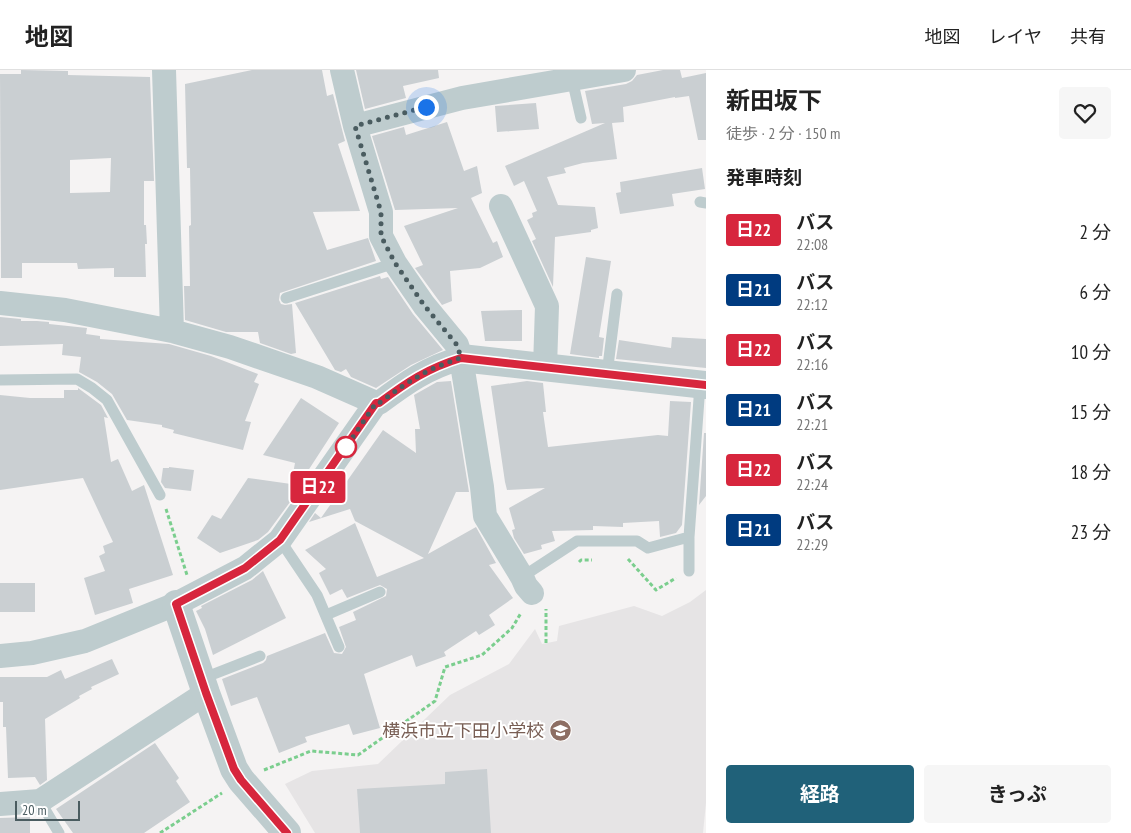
<!DOCTYPE html>
<html lang="ja">
<head>
<meta charset="utf-8">
<style>
  :root { --surface:#fff; --page:#f6f6f6; --text:#222; --muted:#767676; --line:#e0e0e0; --accent:#206179 }
  body { margin:0; font-family:"PT Sans Narrow","Noto Sans JP",sans-serif; background:var(--page); color:var(--text); height:100vh; display:flex; flex-direction:column; font-size:19px; white-space:nowrap }
  * { box-sizing:border-box; margin:0 }
  p { font-size:16px; color:var(--muted) }
  .icon { flex:none; width:28px; height:28px; fill:none; stroke:currentColor; stroke-width:2; stroke-linecap:round; stroke-linejoin:round }
  .map { position:relative; flex:1; overflow:hidden }
  .panel { display:flex; flex-direction:column; background:var(--surface); width:425px }
  .panel>* { flex:none }
  .badge { padding:0 10px; border-radius:4px; font-size:18px; line-height:32px }
  .scale { position:absolute; left:15px; bottom:12px; width:65px; box-sizing:border-box; padding-left:5px; border:2px solid #4a5c60; border-top:0; font-size:14px; line-height:18px; white-space:nowrap; color:#4a5c60; -webkit-text-stroke:4px #fff; paint-order:stroke }
  .you { position:absolute; width:25px; height:25px; margin:-12px; border:4px solid #fff; border-radius:50%; background:#1a73e8; box-shadow:0 0 0 8px #1a73e833 }
  .map>.badge { position:absolute; translate:-50% -50%; box-shadow:0 0 0 2px #fff }
  h2 { padding:0 20px; font-size:19px; line-height:45px }
  .round { display:grid; place-items:center; flex:none; width:52px; height:52px; border-radius:5px; background:var(--page) }
  .headline { display:flex; align-items:center; justify-content:space-between; height:85px; padding:0 20px }
  h1 { font-size:24px; font-weight:700; line-height:38px }
  .primary-button { display:flex; gap:10px; margin-top:auto; padding:10px 20px }
  .primary-button a { flex:1; height:58px; border-radius:5px; background:var(--accent); color:#fff; font-size:20px; font-weight:700; line-height:58px; text-align:center }
  .primary-button a+a { background:var(--page); color:var(--text) }
  ul { padding:0; list-style:none }
  li { display:flex; align-items:center; gap:15px; height:60px; padding:0 20px }
  li div { flex:1 }
  li b { display:block; font-size:19px }
  li em { font-style:normal }
  li .badge { min-width:55px; font-weight:700; text-align:center }
  header { display:flex; align-items:center; gap:30px; box-sizing:border-box; height:70px; padding:0 25px; background:var(--surface); border-bottom:1px solid var(--line) }
  header strong { font-size:24px }
  nav { display:flex; gap:28px; margin-inline-start:auto; font-size:18px }
  main { display:flex; flex:1; min-height:0 }
  .map>svg:first-child { display:block }
</style>
</head>
<body>
<header>
<strong>地図</strong>
<nav><a>地図</a><a>レイヤ</a><a>共有</a></nav>
</header>
<main>
<div class="map">
<svg width="706" height="763" viewBox="0 0 706 763">
  <rect width="100%" height="100%" fill="#f5f3f3"/>
  <path fill="#e6e4e5" d="M706,520v213l-3,30h-388l-30,-49 27,-13 66,-7 72,-69 59,-31 26,-35 7,15 15,-3 2,-15 75,-20 28,10 28,-14z"/>
  <path fill="#cacfd2" fill-rule="evenodd" d="M21,0l47,1v4l82,2 4,104h-10v44h2l1,19h-2l1,33h-32v-9l-36,1 -1,-6h-55v15h-21l-1,-204h21zM111,88l-1,34 -40,1v-33z
    M252,0h70l5,26 6,-2 12,47 -7,3 22,67 -47,1 14,38 41,-12 8,23 -96,32 -1,7 2,4 4,1 7,-1 4,49 -5,1 -31,-11 -2,-11h-32l-41,-12 -1,-34h6l-1,-60 2,-1 -1,-57h-3l-2,-84z
    M356,0h82l1,8 -36,8 3,12 -41,11z
    M663,0h17l2,8 24,-5v67h-8l-9,-44 -14,2v-1l-52,10 1,15 -12,1 5,36 -34,4 -19,5 2,5 -19,4 11,28 37,2 3,21 -7,2v2l-36,5 -2,50 -21,-46 4,-2 -9,-19 6,-3 -1,-4 5,-2 -13,-30 -10,5 -9,-20 100,-43 -13,1 -7,-33 41,-7 6,-3 5,-6z
    M536,33l3,26 -42,3 -2,-26z
    M447,52l17,49 13,-5 5,27 -11,5 22,45 4,-2 6,16 -23,11 -30,3 2,30 -10,4 -27,-37 8,-3 -19,-39 54,-18 -63,2 -23,-74 32,-9 2,8z
    M702,98l3,21 -33,5 2,12 -54,8 -4,-21 5,-1 -1,-10z
    M586,187l25,4 -12,76 5,1 -2,18h-3v2l-29,-4z
    M380,206l1,3 7,-2 25,37 30,36 -32,15 -35,23 -25,-11 -5,-8 -5,3 -6,-2 -40,-67z
    M522,240v31h-37l-4,-30z
    M0,247l21,2v2h16l12,1v2l38,4 -1,6 14,2v3l69,5 42,12 47,18 -4,8 5,2 -14,37 6,1 -8,28 -70,-17 1,-3 -12,-3v-2l-35,-5 -15,-26 -15,-12 -18,-10 2,-15 -19,-2 1,-11 -63,2z
    M672,267l34,2v29l-90,-9 3,-19 52,8z
    M451,311l18,111h-13l-28,62 48,-27 20,36 -7,2 24,33 -24,17 6,10 -16,10 -3,-4 -32,21 2,4 -30,11 -4,-12 -48,19 16,54 -27,7 -4,-11 -44,13 2,5 -28,11 -22,-56 -26,9 -9,-27 41,-16 3,-3 1,-4 58,-23 9,20 8,1 4,-7 -7,-20 17,-7 -3,-8 33,-16 1,-7 -7,-4 -33,13 -5,-9 -12,6 -11,-22 7,-4 -21,-19 50,-27 22,54 47,-19 -69,-37 -5,-12 -41,13 6,-9 6,5 62,-88 33,23 -1,-24h5l-6,-34 23,-13z
    M527,311l16,2 3,29h-3l5,35 110,-12 10,1 2,-35 21,1 -9,123 -6,8 -16,4 -1,-16 -36,2v4l-30,-1v4l-41,1 3,10 -14,4 1,4 -18,5 -10,-16 -2,-8 3,-1 -6,-21 36,-20 -38,2 -2,-8 -14,-96z
    M78,318l23,17 7,13 -4,-1 7,45 7,-3 14,32 12,-6 29,90 -44,14 4,14 -38,12 -11,-37 21,-7 -6,-15 6,-3 -2,-7 10,-4 -30,-64 -83,12v-95l30,3h34v-8h14z
    M301,328l38,25 -48,74 2,1 -25,34 -10,8 -38,13 -23,-15 15,-23 9,4 27,-41 43,6 4,-21 -32,-8z
    M704,363h2v63l-7,9z
    M169,397l25,3 -3,21 -26,-3 -4,-6 2,-14h6z
    M263,501l23,47 -73,37 -8,-26 -9,-18 6,-3 -1,-2 51,-26z
    M0,513h35v29h-35z
    M112,589l7,15 -28,13 1,2 -13,7 1,2 -35,21 2,61 -7,5 -5,-8 -27,1 -2,-51h-3v-25h-3v-25h47l14,-7 4,9z
    M155,673l24,35 -3,3 14,21 -46,31h-71l-17,-24z
    M487,699l4,64h-131l-3,-44 88,-5v-12z
    M30,747v16h-30v-15z"/>
  <g fill="none" stroke-linecap="round" stroke-linejoin="round">
    <path stroke="#7bce8e" stroke-width="3" stroke-dasharray="4 2.5" stroke-linecap="butt" d="M166,439l21,66
      M628,489l28,31 20,-12
      M579,492l2,-2h11
      M546,573v-34
      M264,700l47,-19 47,4 77,-54 10,-34 37,-12 30,-27 9,-15
      M160,763l62,-40"/>
    <path stroke="#beccce" stroke-width="11" d="M572,9l9,39
      M700,132l6,1
      M286,228l109,-35
      M607,304l10,-80
      M0,310l77,-1 15,9 15,12 53,95
      M280,470l37,55 22,52
      M689,501v-34l11,-152
      M522,507l55,-36h60l11,7 41,-11
      M326,545l54,-23
      M201,609l59,-23
      M40,731l19,32"/>
    <path stroke="#beccce" stroke-width="24" d="M164,0l8,261
      M342,0l13,56 26,86v24l14,27 29,42 33,40 4,13 21,129 3,29 37,61 4,9 6,7
      M355,56l107,-28 162,-28
      M501,136l46,100 -2,61
      M0,233l65,7 107,21 58,16 87,30 59,26
      M0,586l32,-3 53,-12 91,-37 69,-36 35,-28 96,-137h3c28,-21 48,-35 82,-45
      M0,734l40,-3 166,-108"/>
    <path stroke="#beccce" stroke-width="28" d="M461,288l245,27
      M176,534l30,89 28,76 7,11 46,53"/>
  </g>
  <g fill="none" stroke-linecap="round" stroke-linejoin="round">
    <defs>
      <path id="line" d="M287,763l-46,-53 -7,-11 -28,-76 -30,-89 69,-36 35,-28 96,-137h3c28,-21 49,-35 82,-45l245,27"/>
    </defs>
    <use href="#line" stroke="#fff" stroke-width="11"/>
    <use href="#line" stroke="#d7263d" stroke-width="8"/>
    <path stroke="#4a5c60" stroke-width="5" stroke-dasharray="0 9" d="M346,377l-4,6 34,-50h3c28,-21 49,-35 82,-45l-4,-13 -33,-40 -29,-42 -14,-27v-24l-26,-86 71,-19"/>
  </g>
  <defs>
    <symbol id="school-disc" viewBox="-11 -11 22 22"><circle r="9.5" fill="#8d6e63" stroke="#fff"/><path d="M0-5L7-2L0 1L-7-2ZM-4 1L0 2.5L4 1V4Q0 6-4 4Z" fill="#fff"/></symbol>
  </defs>
  <g fill-rule="evenodd">
    <use href="#school-disc" x="548" y="648" width="25" height="25"/>
  </g>
  <circle fill="#fff" stroke="#d7263d" stroke-width="2.5" cx="346" cy="377" r="10"/>
  <g text-anchor="middle" dominant-baseline="central" stroke-width="4" stroke-linejoin="round" paint-order="stroke">
    <g font-size="18" fill="#785e54" stroke="#fff" text-anchor="end">
      <text x="544" y="660">横浜市立下田小学校</text>
    </g>
  </g>
</svg>
<div class="scale">20 m</div>
<div class="you" style="left:426px;top:37px"></div>
<b class="badge" style="left:318px;top:417px;background:#d7263d;color:#fff">日22</b>
</div>
<section class="panel">
<div class="headline"><div><h1>新田坂下</h1><p>徒歩 · 2 分 · 150 m</p></div><a class="round"><svg class="icon" aria-label="heart" viewBox="0 0 24 24"><path d="M12 20l-8-8c-3-5 5-10 8-4 3-6 11-1 8 4z"/></svg></a></div>
<h2>発車時刻</h2>
<ul>
<li><span class="badge" style="background:#d7263d;color:#fff">日22</span><div><b>バス</b><p>22:08</p></div><em>2 分</em></li>
<li><span class="badge" style="background:#003b80;color:#fff">日21</span><div><b>バス</b><p>22:12</p></div><em>6 分</em></li>
<li><span class="badge" style="background:#d7263d;color:#fff">日22</span><div><b>バス</b><p>22:16</p></div><em>10 分</em></li>
<li><span class="badge" style="background:#003b80;color:#fff">日21</span><div><b>バス</b><p>22:21</p></div><em>15 分</em></li>
<li><span class="badge" style="background:#d7263d;color:#fff">日22</span><div><b>バス</b><p>22:24</p></div><em>18 分</em></li>
<li><span class="badge" style="background:#003b80;color:#fff">日21</span><div><b>バス</b><p>22:29</p></div><em>23 分</em></li>
</ul>
<div class="primary-button"><a>経路</a><a>きっぷ</a></div>
</section>
</main>
</body>
</html>
